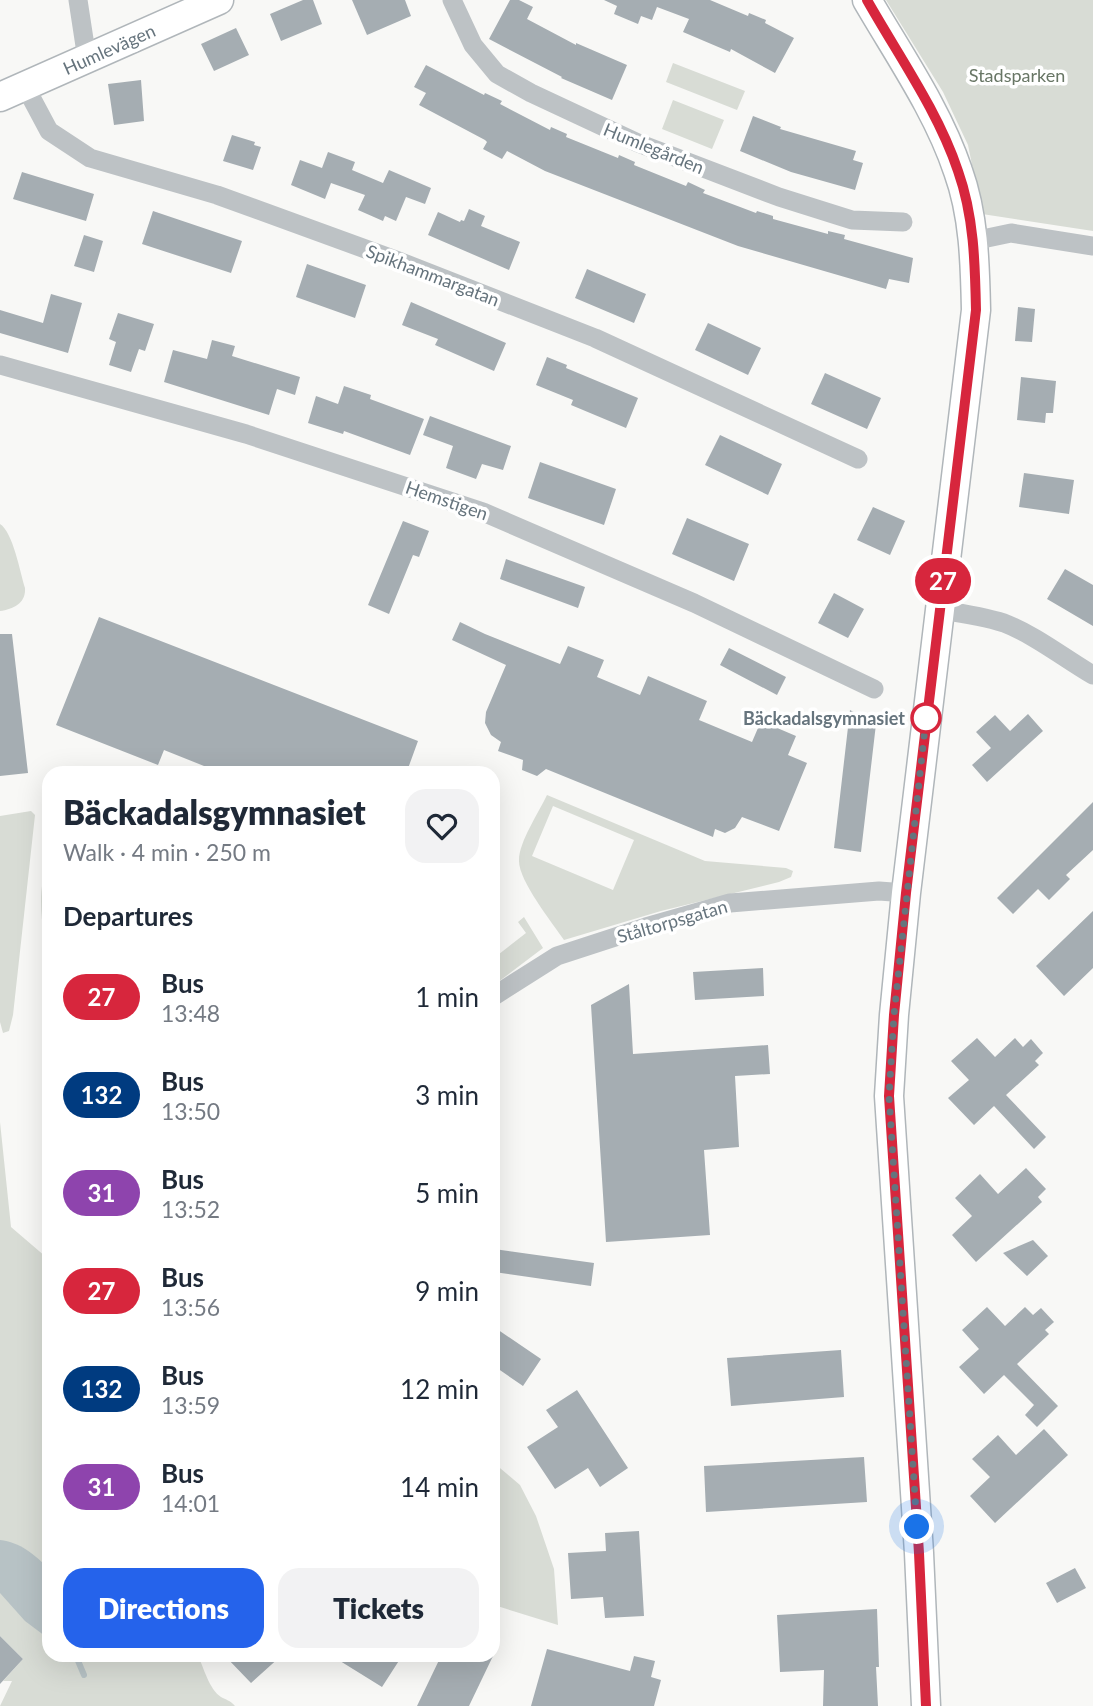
<!DOCTYPE html>
<html lang="en">
<head>
<meta charset="utf-8">
<style>
  :root { --surface:#fff; --page:#f2f2f3; --text:#1f2937; --muted:#747a83; --accent:#2563eb }
  body { margin:0; font-family:Lato,sans-serif; background:var(--page); color:var(--text); height:100vh; display:flex; flex-direction:column; font-size:26px; white-space:nowrap }
  * { box-sizing:border-box; margin:0 }
  p { font-size:23px; color:var(--muted) }
  .icon { flex:none; width:38px; height:38px; fill:none; stroke:currentColor; stroke-width:2; stroke-linecap:round; stroke-linejoin:round }
  .map { position:relative; flex:1; overflow:hidden }
  .panel { position:absolute; left:42px; top:766px; width:458px; height:896px; display:flex; flex-direction:column; background:var(--surface); border-radius:21px; box-shadow:0 7px 28px #0002 }
  .panel>* { flex:none }
  .badge { padding:0 14px; border-radius:23px; font-size:24px; line-height:46px }
  .you { position:absolute; width:35px; height:35px; margin:-18px; border:5px solid #fff; border-radius:50%; background:#1a73e8; box-shadow:0 0 0 10px #1a73e833 }
  .map>.badge { position:absolute; translate:-50% -50%; box-shadow:0 0 0 4px #fff }
  h2 { padding:0 21px; font-size:26px; line-height:63px }
  .round { display:grid; place-items:center; flex:none; width:74px; height:74px; border-radius:21px; background:var(--page) }
  .overview { display:flex; align-items:center; justify-content:space-between; height:119px; padding:0 21px }
  h1 { font-size:33px; font-weight:800; line-height:52px }
  .action { display:flex; gap:14px; margin-top:auto; padding:14px 21px }
  .action a { flex:1; height:80px; border-radius:21px; background:var(--accent); color:#fff; font-size:28px; font-weight:800; line-height:80px; text-align:center }
  .action a+a { background:var(--page); color:var(--text) }
  ul { padding:0; list-style:none }
  li { display:flex; align-items:center; gap:21px; height:98px; padding:0 21px }
  li div { flex:1 }
  li b { display:block; font-size:26px }
  li em { font-style:normal }
  li .badge { min-width:77px; font-weight:700; text-align:center }
  .map>svg:first-child { display:block }
</style>
</head>
<body>
<div class="map">
<svg width="1093" height="1706" viewBox="0 0 1093 1706">
  <rect width="100%" height="100%" fill="#f8f8f6"/>
  <path fill="#d8dcd5" fill-rule="evenodd" d="M886,0h207v231l-111,-17 -14,-69 -25,-53z
    M673,63l72,28 -8,19 -71,-28z
    M673,100l51,20 -12,29 -50,-20z
    M0,524c13,8 20,48 25,64 1,15 -11,21 -25,23z
    M547,795l158,66 81,7 7,3 -2,6 -12,5 -118,29 -97,29c-12,-18 -46,-60 -45,-80 0,-18 20,-48 28,-65zM553,806l81,34 -21,50 -81,-34z
    M31,811l4,4 -22,200 -4,16 -6,2 -3,-11v-206z
    M49,861v106c-5,-33 -15,-74 0,-106z
    M524,917l19,31 -49,37v-27l32,-25 -8,-11z
    M0,1122l11,105 35,30 3,10v389h149c6,12 11,33 23,41 5,3 9,3 14,9h-235l12,-25h-9l20,-22 -23,-23z
    M494,1463l26,22 16,31 18,53 4,56 -64,-20z"/>
  <path fill="#b7c2c5" d="M0,1540c20,2 35,15 49,29v70l-24,-18 -25,-28z"/>
  <g fill="none" stroke-linecap="round" stroke-linejoin="round">
    <path stroke="#b7c2c5" stroke-width="6" d="M76,1656l8,19"/>
  </g>
  <path fill="#a5adb2" d="M303,0h10l9,24 -41,17 -11,-27z
    M352,0h53l6,16 -44,19z
    M510,0h9l14,7 -6,12 49,26v-2l51,22 -15,35 -51,-22 1,-1 -73,-38z
    M604,0h106l38,16 1,-3 17,7 -1,3 29,15 -19,35 -44,-24 -1,3 -47,-20 6,-13 -32,-12 -5,13 -11,-4 -3,8 -24,-10 3,-8z
    M236,28l13,27 -35,16 -13,-27z
    M426,65l58,30 1,-2 17,8 -2,3 50,26 1,-3 16,7 -1,3 52,21 1,-3 16,7 -1,3 52,21 2,-4 17,8 -2,3 53,20 1,-2 16,5v3l55,15v-3l17,4 -1,4 69,19 -4,25 -20,-4 -3,10 -148,-43 -193,-75 -38,-20 -5,8 -19,-10 4,-7 -2,-2 -66,-35 7,-12 -12,-6z
    M141,80l3,41 -30,4 -6,-41z
    M753,116l28,11 -1,2 76,22 -3,9 10,3 -8,27 -64,-18 -51,-21z
    M232,135l23,7 -1,3 7,2 -8,23 -30,-9z
    M328,152l27,10 -3,8 31,13 6,-13 42,18 -6,16 -19,-7 -10,24 -11,-5 -2,5 -25,-11 7,-15 -34,-12 -6,16 -34,-14 9,-25 22,8z
    M22,172l72,22 -8,27 -73,-22z
    M469,209l16,7 -4,10 39,16 -11,28 -81,-35 10,-23 22,10 1,-2 3,1z
    M153,211l89,30 -11,32 -89,-29z
    M84,235l19,6 -9,31 -20,-6z
    M307,264l59,21 -11,33 -59,-21z
    M587,269l59,25 -12,29 -59,-25z
    M51,294l31,9 -14,50 -68,-20v-23l43,13z
    M411,302l95,41 -12,28 -59,-26 3,-6 -36,-14z
    M1018,307l17,2 -3,33 -17,-1z
    M118,313l36,11 -9,27 -6,-2 -8,23 -22,-7 7,-23 -7,-3z
    M708,323l53,25 -13,27 -53,-25z
    M212,340l23,6 -3,10 68,21 -5,18 -18,-6 -8,26 -105,-33 9,-32 34,9z
    M547,357l20,8 -1,3 72,30 -12,30 -55,-23 2,-5 -37,-15z
    M825,373l56,25 -14,31 -56,-25z
    M1021,377l35,4 -3,32h-7l-1,10 -28,-3z
    M344,386l27,9 -1,4 54,20 -14,36 -66,-24 -1,3 -35,-11 8,-27 22,8z
    M430,416l81,30 -8,24 -21,-6 -6,15 -30,-11 7,-22 -30,-11z
    M720,435l62,29 -14,31 -63,-30z
    M540,462l76,27 -12,36 -76,-27z
    M1024,473l50,7 -5,34 -50,-7z
    M873,507l32,14 -15,34 -33,-15z
    M687,518l62,26 -15,37 -62,-27z
    M403,521l26,10 -10,26 -6,-2 -24,59 -21,-9z
    M506,559l79,28 -7,21 -78,-29z
    M1065,569l28,16v41l-46,-27z
    M834,593l30,16 -16,29 -30,-15z
    M99,617l319,124 -12,33h-182l-60,-24 -6,15 -102,-40z
    M460,622l25,12 75,30 8,-18 36,14 -7,17 43,18 8,-19 59,25 -8,19 53,22 9,-21 35,15 -8,19 19,8 -28,68 -37,-14 -7,11 -10,5 -10,-4 -2,8 -167,-68 -9,7 -15,-6 1,-10 -25,-9 3,-9 -10,-7 -6,-12 1,-11 20,-47 -54,-25z
    M0,634h12l16,139 -28,3z
    M729,648l57,29 -9,18 -57,-30z
    M850,710l26,14 -15,128 -27,-4z
    M1028,714l15,17 -56,51 -15,-17 19,-17 -15,-16 19,-17 15,16z
    M1093,802v48l-27,25 4,4 -21,21 -11,-11 -25,25 -16,-16z
    M1093,911v57l-29,28 -28,-30z
    M763,968l1,28 -69,4 -2,-28z
    M629,984l4,70 135,-9 2,29 -35,2 4,71 -35,3 6,85 -104,7 -15,-237z
    M977,1038l18,19 20,-19 8,9 8,-8 12,14 -8,8 4,4 -33,30 40,42 -12,12 -40,-43 -20,19 -26,-27 21,-18 -18,-19z
    M1026,1168l20,21 -8,8 4,5 -66,60 -24,-27 20,-19 -17,-18 25,-24 18,20z
    M1033,1240l15,16 -21,20 -24,-23z
    M494,1249l100,14 -3,23 -97,-14z
    M987,1307l18,19 20,-19 8,8 8,-7 13,14 -9,8 4,4 -32,30 41,42 -21,21 -12,-12 9,-10 -30,-30 -20,19 -25,-27 20,-18 -17,-19z
    M494,1327l47,32 -18,27 -29,-20z
    M841,1350l3,47 -113,9 -4,-48z
    M577,1390l51,78 -28,19 -12,-19 -33,21 -28,-42 31,-20 -12,-17z
    M1044,1429l24,26 -73,68 -25,-27 20,-19 -18,-18 26,-24 18,20z
    M864,1457l3,45 -161,10 -2,-46z
    M639,1531l5,85 -39,2 -2,-21 -32,2 -3,-46 38,-2 -1,-18z
    M1075,1568l11,20 -29,15 -11,-20z
    M877,1609l2,58h-3l2,39h-55l1,-36 -44,2 -3,-57z
    M0,1636l23,23 -23,25z
    M547,1649l83,22 4,-15 21,5 -4,16 10,3 -7,26h-123z
    M225,1656h56l-30,27z
    M332,1656h70l-20,31z
    M441,1656h52l-24,50h-52z"/>
  <g fill="none" stroke-linecap="round" stroke-linejoin="round">
    <defs>
      <path id="secondary" d="M867,0c32,55 71,111 91,171 16,44 17,92 18,139l-70,583 -12,122 -5,81 30,457 7,153
        M0,97l219,-97"/>
    </defs>
    <use href="#secondary" stroke="#b0b6ba" stroke-width="31"/>
    <path stroke="#bdc2c5" stroke-width="19" d="M78,0l9,59
      M452,0l21,45 24,29 34,19 107,50 141,54 73,23 51,2
      M25,86l24,45 41,27 127,37 184,67 194,76 263,121
      M973,241l38,-8 82,13
      M0,365l246,69 237,78 211,91 180,86
      M940,610c21,3 43,6 64,13 31,12 60,35 89,52
      M494,996l63,-40 89,-29 84,-24 149,-12 27,2"/>
    <use href="#secondary" stroke="#fff" stroke-width="28"/>
  </g>
  <g fill="none" stroke-linecap="round" stroke-linejoin="round">
    <defs>
      <path id="line" d="M867,0c31,55 71,111 91,171 16,45 17,92 18,139l-70,583 -12,122 -5,81 30,457 7,153"/>
    </defs>
    <use href="#line" stroke="#fff" stroke-width="16"/>
    <use href="#line" stroke="#d7263d" stroke-width="10"/>
    <path stroke="#66747d" stroke-width="7" stroke-dasharray="0 12.6" d="M917,1527l-28,-431 5,-81 32,-297"/>
  </g>
  <circle fill="#fff" stroke="#d7263d" stroke-width="3.5" cx="926" cy="718" r="14"/>
  <g text-anchor="middle" dominant-baseline="central" stroke-width="7" stroke-linejoin="round" paint-order="stroke">
    <g font-size="18" fill="#66747d" stroke="#fff">
      <text transform="translate(109 49) rotate(-24)">Humlevägen</text>
      <text transform="translate(654 148) rotate(22)">Humlegården</text>
      <text transform="translate(433 275) rotate(21)">Spikhammargatan</text>
      <text transform="translate(447 500) rotate(19)">Hemstigen</text>
      <text transform="translate(672 921) rotate(-16)">Ståltorpsgatan</text>
    </g>
    <g font-size="18" fill="#687665" stroke="#fff">
      <text x="1017" y="75">Stadsparken</text>
    </g>
    <g font-size="18" font-weight="bold" fill="#66747d" stroke="#fff" text-anchor="end">
      <text x="905" y="718">Bäckadalsgymnasiet</text>
    </g>
  </g>
</svg>
<div class="you" style="left:917px;top:1527px"></div>
<b class="badge" style="left:943px;top:581px;background:#d7263d;color:#fff">27</b>
<section class="panel">
<div class="overview"><div><h1>Bäckadalsgymnasiet</h1><p>Walk · 4 min · 250 m</p></div><a class="round"><svg class="icon" aria-label="heart" viewBox="0 0 24 24"><path d="M12 20l-8-8c-3-5 5-10 8-4 3-6 11-1 8 4z"/></svg></a></div>
<h2>Departures</h2>
<ul>
<li><span class="badge" style="background:#d7263d;color:#fff">27</span><div><b>Bus</b><p>13:48</p></div><em>1 min</em></li>
<li><span class="badge" style="background:#003b80;color:#fff">132</span><div><b>Bus</b><p>13:50</p></div><em>3 min</em></li>
<li><span class="badge" style="background:#8e44ad;color:#fff">31</span><div><b>Bus</b><p>13:52</p></div><em>5 min</em></li>
<li><span class="badge" style="background:#d7263d;color:#fff">27</span><div><b>Bus</b><p>13:56</p></div><em>9 min</em></li>
<li><span class="badge" style="background:#003b80;color:#fff">132</span><div><b>Bus</b><p>13:59</p></div><em>12 min</em></li>
<li><span class="badge" style="background:#8e44ad;color:#fff">31</span><div><b>Bus</b><p>14:01</p></div><em>14 min</em></li>
</ul>
<div class="action"><a>Directions</a><a>Tickets</a></div>
</section>
</div>
</body>
</html>
